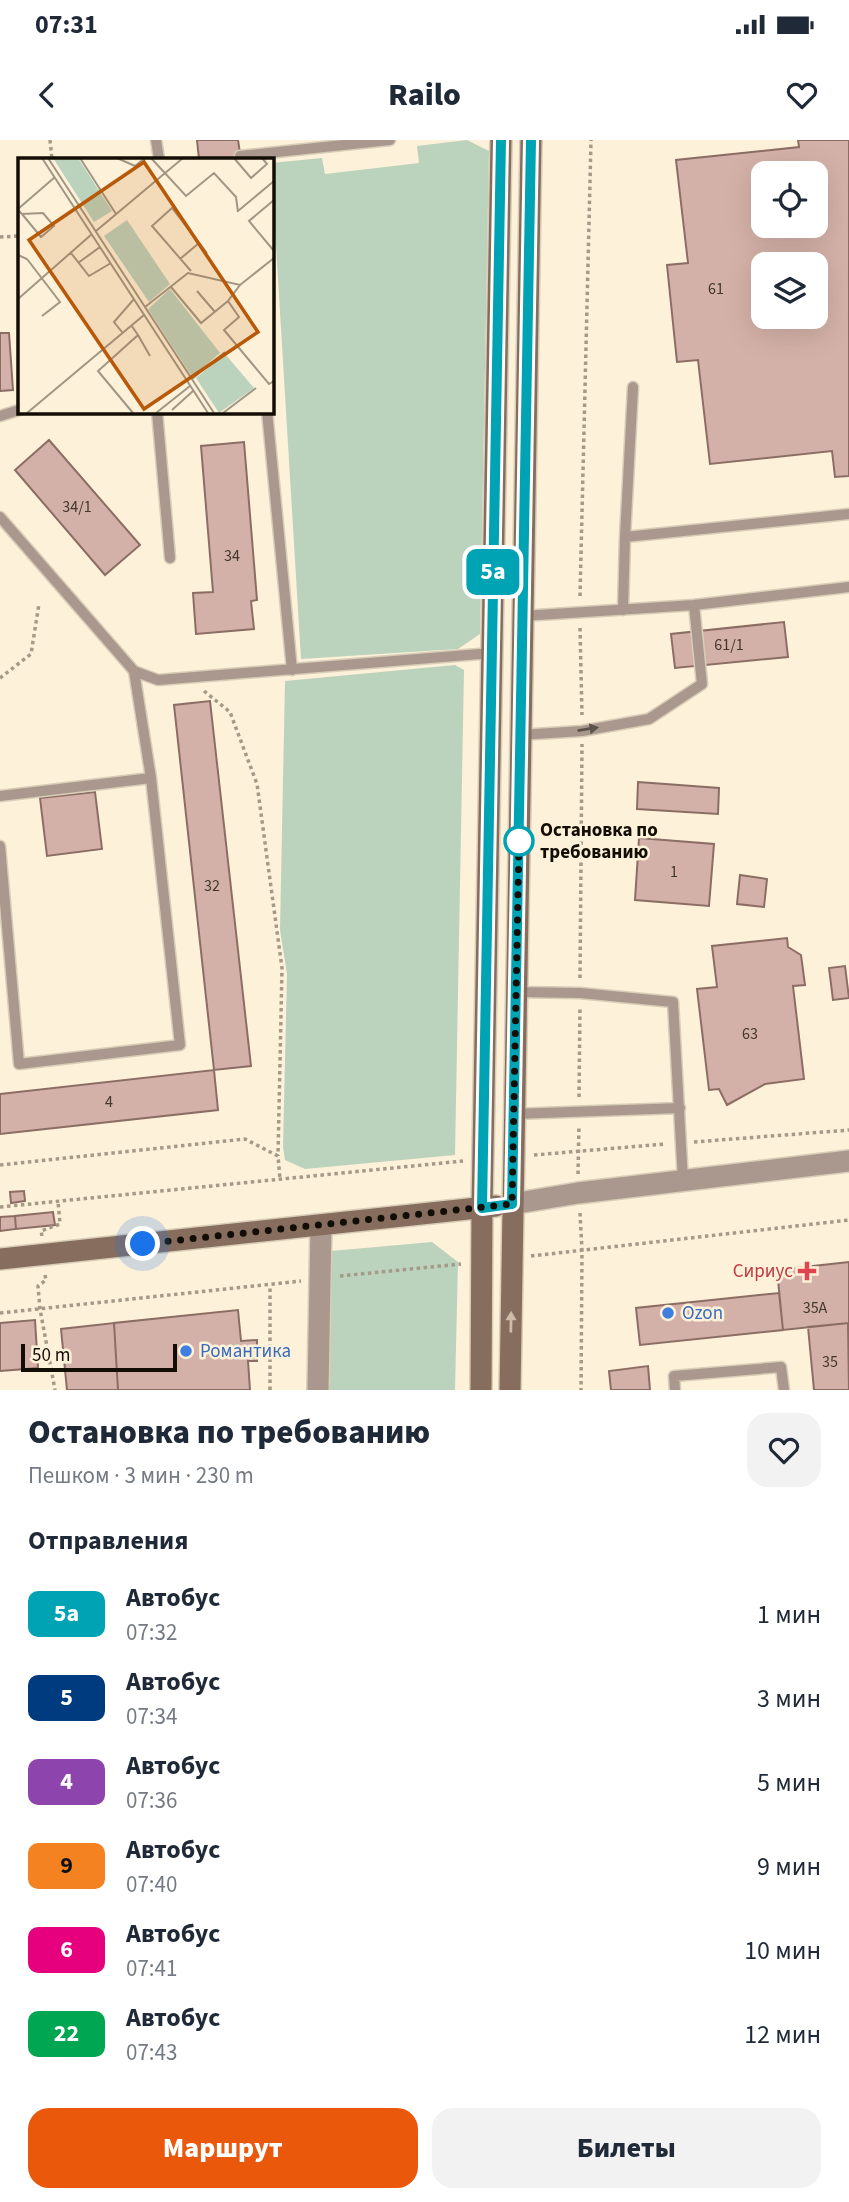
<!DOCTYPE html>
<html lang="ru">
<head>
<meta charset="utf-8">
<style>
  :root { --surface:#fff; --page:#f2f2f3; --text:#1f2937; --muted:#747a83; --accent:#ea580c }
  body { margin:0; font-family:"Source Sans 3",sans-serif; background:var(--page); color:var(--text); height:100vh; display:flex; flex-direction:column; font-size:26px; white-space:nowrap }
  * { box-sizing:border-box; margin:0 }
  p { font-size:23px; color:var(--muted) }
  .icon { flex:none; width:38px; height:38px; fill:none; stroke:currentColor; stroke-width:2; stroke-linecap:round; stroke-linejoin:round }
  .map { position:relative; height:1250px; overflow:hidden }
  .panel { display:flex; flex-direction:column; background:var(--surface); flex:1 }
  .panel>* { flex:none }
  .badge { padding:0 14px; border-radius:10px; font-size:24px; line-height:46px }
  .buttons { position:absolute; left:751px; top:21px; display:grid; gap:14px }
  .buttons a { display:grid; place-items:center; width:77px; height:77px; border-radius:14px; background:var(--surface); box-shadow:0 7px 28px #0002; font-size:35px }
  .scale { position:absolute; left:21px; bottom:18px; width:156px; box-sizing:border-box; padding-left:7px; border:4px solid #130e05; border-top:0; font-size:19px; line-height:24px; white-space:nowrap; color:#130e05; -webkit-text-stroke:5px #fef1d9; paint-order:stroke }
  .you { position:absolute; width:35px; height:35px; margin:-18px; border:5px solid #fff; border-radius:50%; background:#1a73e8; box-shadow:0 0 0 10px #1a73e833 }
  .map>.badge { position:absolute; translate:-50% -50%; box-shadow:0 0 0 4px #fff }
  h2 { padding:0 28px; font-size:26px; line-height:63px }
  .round { display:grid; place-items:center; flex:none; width:74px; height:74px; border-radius:21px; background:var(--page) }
  .overview { display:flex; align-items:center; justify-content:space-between; height:119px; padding:0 28px }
  h1 { font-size:33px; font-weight:800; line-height:52px }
  .cta { display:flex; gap:14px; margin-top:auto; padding:14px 28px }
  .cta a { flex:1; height:80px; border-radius:21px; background:var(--accent); color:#fff; font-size:28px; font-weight:800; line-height:80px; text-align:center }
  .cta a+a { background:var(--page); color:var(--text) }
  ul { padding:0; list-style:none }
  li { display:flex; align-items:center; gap:21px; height:84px; padding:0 28px }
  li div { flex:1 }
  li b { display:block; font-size:26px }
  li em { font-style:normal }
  li .badge { min-width:77px; font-weight:700; text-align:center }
  .status { display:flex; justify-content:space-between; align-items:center; height:49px; padding:0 35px; background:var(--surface); direction:ltr }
  .status svg { height:19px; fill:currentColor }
  header { display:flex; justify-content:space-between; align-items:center; height:91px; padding:0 28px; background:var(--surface); font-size:32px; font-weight:800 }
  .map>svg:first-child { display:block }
</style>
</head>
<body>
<div class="status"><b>07:31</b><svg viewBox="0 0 49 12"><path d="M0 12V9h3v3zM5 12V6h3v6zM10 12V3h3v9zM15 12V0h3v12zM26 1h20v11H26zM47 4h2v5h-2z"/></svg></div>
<header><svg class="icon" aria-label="back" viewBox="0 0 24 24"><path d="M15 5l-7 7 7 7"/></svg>Railo<svg class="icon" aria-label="heart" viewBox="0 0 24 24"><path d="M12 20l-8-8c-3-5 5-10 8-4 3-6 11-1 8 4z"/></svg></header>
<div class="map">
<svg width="849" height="1250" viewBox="0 0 849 1250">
  <rect width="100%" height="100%" fill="#fef1d9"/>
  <path fill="#bbd2bd" d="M467,0l22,11 -9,483 -22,15 -157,10 -30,-496 51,-5 3,16 94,-11 -2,-17z
    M455,525l9,5 -9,485 -150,14 -20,-9 -2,-13 4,-173 -7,-44 5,-249z
    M432,1102l26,20 -3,128h-127l3,-139z"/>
  <path fill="#d4b1a8" stroke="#8c6d64" stroke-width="2" fill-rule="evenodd" d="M197,0h41l3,19h-42z
    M798,0h51v336l-14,1 -3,-26 -122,13 -12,-104 -21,2 -10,-97 21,-2 -12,-103 123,-13zM763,33h53v53h-53zM763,124h53v53h-53z
    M0,193h9l4,57 -13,1z
    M49,300l91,105 -35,30 -90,-105z
    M244,302l13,158 -6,1 3,28 -58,5 -3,-41 20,-1 -12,-146z
    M784,482l4,35 -113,11 -4,-34z
    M210,561l41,365 -37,4 -40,-365z
    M638,642l81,6 -1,26 -81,-5z
    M95,652l7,57 -55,7 -7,-58z
    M639,698l75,6 -5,62 -74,-6z
    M740,735l27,4 -3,28 -27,-3z
    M787,798l1,9 13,8 4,30 -12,1 11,93 -39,5 -38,21 -8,-16 -10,1 -12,-101 20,-2 -5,-41z
    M845,826l4,32 -16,2 -4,-32z
    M214,930l4,40 -218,24v-40z
    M24,1051l1,10 -14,2 -1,-11z
    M53,1072l2,13 -39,4 -1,-13z
    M15,1076l1,13 -16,2v-14z
    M849,1122v61l-66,7 -6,-60z
    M779,1153l4,37 -143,15 -4,-37z
    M238,1170l3,31 16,-1v21h-9l2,29h-132l-4,-67z
    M35,1180l3,48 -38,3v-48z
    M114,1183l4,67h-51l-6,-61z
    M848,1183l1,67h-35l-6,-63z
    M648,1226l2,24h-39l-2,-19z"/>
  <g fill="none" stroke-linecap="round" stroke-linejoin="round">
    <defs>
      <path id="lane" d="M156,0l3,19
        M240,16l150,-16
        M157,271l13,147
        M267,271l25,259
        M0,276l19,-6
        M0,377l134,154 24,9 334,-27
        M625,397l8,-150
        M623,470l2,-73 224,-23
        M522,476l172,-11 155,-18
        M520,595l62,-4 67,-12 53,-35 -8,-79
        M0,656l151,-18
        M0,706l19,218 161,-19 -29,-267 -17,-107
        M516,852l64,1 93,9 10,179
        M514,974l166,-6
        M675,1250l-1,-14 107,-9 3,23"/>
      <path id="street" d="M512,1064l66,-11 271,-32
        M318,1250l3,-165"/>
      <path id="secondary" d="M0,1119l496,-53
        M481,1250l1,-182 19,-1068
        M510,1250l21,-1250"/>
    </defs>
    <use href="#lane" stroke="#d8cdb7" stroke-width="13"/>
    <use href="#street" stroke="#d8cdb7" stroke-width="24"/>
    <use href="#secondary" stroke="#d8cdb7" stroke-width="24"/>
    <path stroke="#a49a88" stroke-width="3.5" stroke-dasharray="3.5 3.5" stroke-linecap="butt" d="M50,0l2,19
      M0,97l19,-1
      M580,456l11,-456
      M580,488l2,87
      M0,538l31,-24 8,-50
      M204,551l26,21 27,72 25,184 -4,188
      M580,838l2,-234
      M579,957l1,-91
      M694,1002l155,-12
      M534,1015l131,-11
      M0,1025l245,-26 33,17 2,23
      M578,1034l1,-49
      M0,1067l463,-46
      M580,1073l2,37 -1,140
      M42,1096l-1,-5 19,-7 -2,-23
      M531,1116l318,-36
      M45,1135l1,5 -8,6 2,23 15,81
      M340,1136l121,-12
      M0,1173l301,-32
      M270,1250v-103"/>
    <use href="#lane" stroke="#aa988e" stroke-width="10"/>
    <use href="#street" stroke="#aa988e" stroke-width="21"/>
    <use href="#secondary" stroke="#866d5e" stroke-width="21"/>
  </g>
  <defs><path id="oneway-solid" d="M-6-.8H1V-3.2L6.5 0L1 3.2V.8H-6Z" transform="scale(1.75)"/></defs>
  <use fill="#5e534a" href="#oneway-solid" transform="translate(588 589) rotate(-9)"/>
  <use fill="#cebca8" href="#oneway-solid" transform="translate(511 1182) rotate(-89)"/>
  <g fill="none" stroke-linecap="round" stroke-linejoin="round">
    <defs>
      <path id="line" d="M501,0l-19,1068 30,-4 19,-1064"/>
    </defs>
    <use href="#line" stroke="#fff" stroke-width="16"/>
    <use href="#line" stroke="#00a3b4" stroke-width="10"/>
    <path stroke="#130e05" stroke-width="7" stroke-dasharray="0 12.6" d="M143,1104l369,-40 7,-363"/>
  </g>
  <circle fill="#fff" stroke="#00a3b4" stroke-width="3.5" cx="519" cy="701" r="14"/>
  <path fill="#e0444e" stroke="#fef1d9" stroke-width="2.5" d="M803.5 1120.5h7v7h7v7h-7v7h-7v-7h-7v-7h7z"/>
  <g fill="#3f7fe0" stroke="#fef1d9" stroke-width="2.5">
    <circle cx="668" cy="1173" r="7"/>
    <circle cx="186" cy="1211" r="7"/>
  </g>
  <g text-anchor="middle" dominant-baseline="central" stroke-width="5" stroke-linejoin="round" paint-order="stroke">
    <g font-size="16" fill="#43372e">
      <text x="716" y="149">61</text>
      <text x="77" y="367">34/1</text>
      <text x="232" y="416">34</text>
      <text x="729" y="505">61/1</text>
      <text x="674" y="732">1</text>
      <text x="212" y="746">32</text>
      <text x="750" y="894">63</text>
      <text x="109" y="962">4</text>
      <text x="815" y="1168">35А</text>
      <text x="830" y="1222">35</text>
    </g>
    <g font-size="19" font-weight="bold" fill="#130e05" stroke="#fef1d9" text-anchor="start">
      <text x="540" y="690">Остановка по<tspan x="540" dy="22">требованию</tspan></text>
    </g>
    <g font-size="19" fill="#be3a42" stroke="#fef1d9" text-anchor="end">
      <text x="793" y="1131">Сириус</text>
    </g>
    <g font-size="19" fill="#366cbe" stroke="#fef1d9" text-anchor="start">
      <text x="682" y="1173">Ozon</text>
      <text x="200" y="1211">Романтика</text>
    </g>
  </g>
  <g transform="translate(18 18)">
    <rect width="256" height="256" fill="#fef1d9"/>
    <path d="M35,0h25l34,53 -18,11zM109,62l43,64 -21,18 -45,-66zM152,131l50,64 -25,21 -4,1 -43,-66zM207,196l29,34 -35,25 -23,-35z" fill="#bbd2bd"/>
    <path fill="none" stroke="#a09684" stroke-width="2" d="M24,0l166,255M30,0l166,255M62,0l36,56M99,0l18,8 10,-8M133,0l35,38 28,-23 22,24 2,15M216,0l17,20 16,-14 -5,-6M256,42l-25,21 25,30M0,51l37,-32M0,52l4,4 19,23 13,-11 -11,-13 -21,1M220,53l36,-30M78,73l87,-73M53,95l18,23 22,-13M0,97l9,4 33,43 -18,14M162,101l19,-16M60,105l22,-16M173,113l-39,-45 20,-18 35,45M222,127l-12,16 11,16 -15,13 45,54 5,-3M153,129l30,36 27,-22M179,133l18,21M0,141l74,-65M127,149l43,-34 52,12 34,-27M113,167l7,10 -40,36 35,42M104,174l-8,-10 20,-23M120,177l12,21M174,221l33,-27M154,252l21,-19M9,255l117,-98M138,255l34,-27M205,255l33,-25"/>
    <path fill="#b75909" fill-opacity="0.15" stroke="#b75909" stroke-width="3.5" d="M126,4l114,170 -114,77 -115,-169z"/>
    <rect width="256" height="256" fill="none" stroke="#130e05" stroke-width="3.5"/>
  </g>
</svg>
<div class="buttons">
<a><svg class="icon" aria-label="locate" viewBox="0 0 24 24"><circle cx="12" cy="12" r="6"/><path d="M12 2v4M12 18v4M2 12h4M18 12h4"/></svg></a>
<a><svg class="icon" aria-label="layers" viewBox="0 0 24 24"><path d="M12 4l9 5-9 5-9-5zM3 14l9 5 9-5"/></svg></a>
</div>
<div class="scale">50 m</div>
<div class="you" style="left:143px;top:1104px"></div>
<b class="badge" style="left:493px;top:432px;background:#00a3b4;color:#fff">5а</b>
</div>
<section class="panel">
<div class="overview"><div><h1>Остановка по требованию</h1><p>Пешком · 3 мин · 230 m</p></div><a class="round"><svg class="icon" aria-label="heart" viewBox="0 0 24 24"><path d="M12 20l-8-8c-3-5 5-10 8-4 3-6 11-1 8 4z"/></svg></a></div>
<h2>Отправления</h2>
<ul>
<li><span class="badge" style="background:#00a3b4;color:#fff">5а</span><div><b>Автобус</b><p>07:32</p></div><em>1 мин</em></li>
<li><span class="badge" style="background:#003b80;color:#fff">5</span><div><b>Автобус</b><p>07:34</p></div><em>3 мин</em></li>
<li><span class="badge" style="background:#8e44ad;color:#fff">4</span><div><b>Автобус</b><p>07:36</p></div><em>5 мин</em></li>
<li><span class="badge" style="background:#f58220;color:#111">9</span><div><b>Автобус</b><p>07:40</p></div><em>9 мин</em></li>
<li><span class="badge" style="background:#e6007e;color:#fff">6</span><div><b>Автобус</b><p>07:41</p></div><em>10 мин</em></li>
<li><span class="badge" style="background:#00a651;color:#fff">22</span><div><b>Автобус</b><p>07:43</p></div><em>12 мин</em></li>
</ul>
<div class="cta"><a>Маршрут</a><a>Билеты</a></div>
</section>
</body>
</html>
